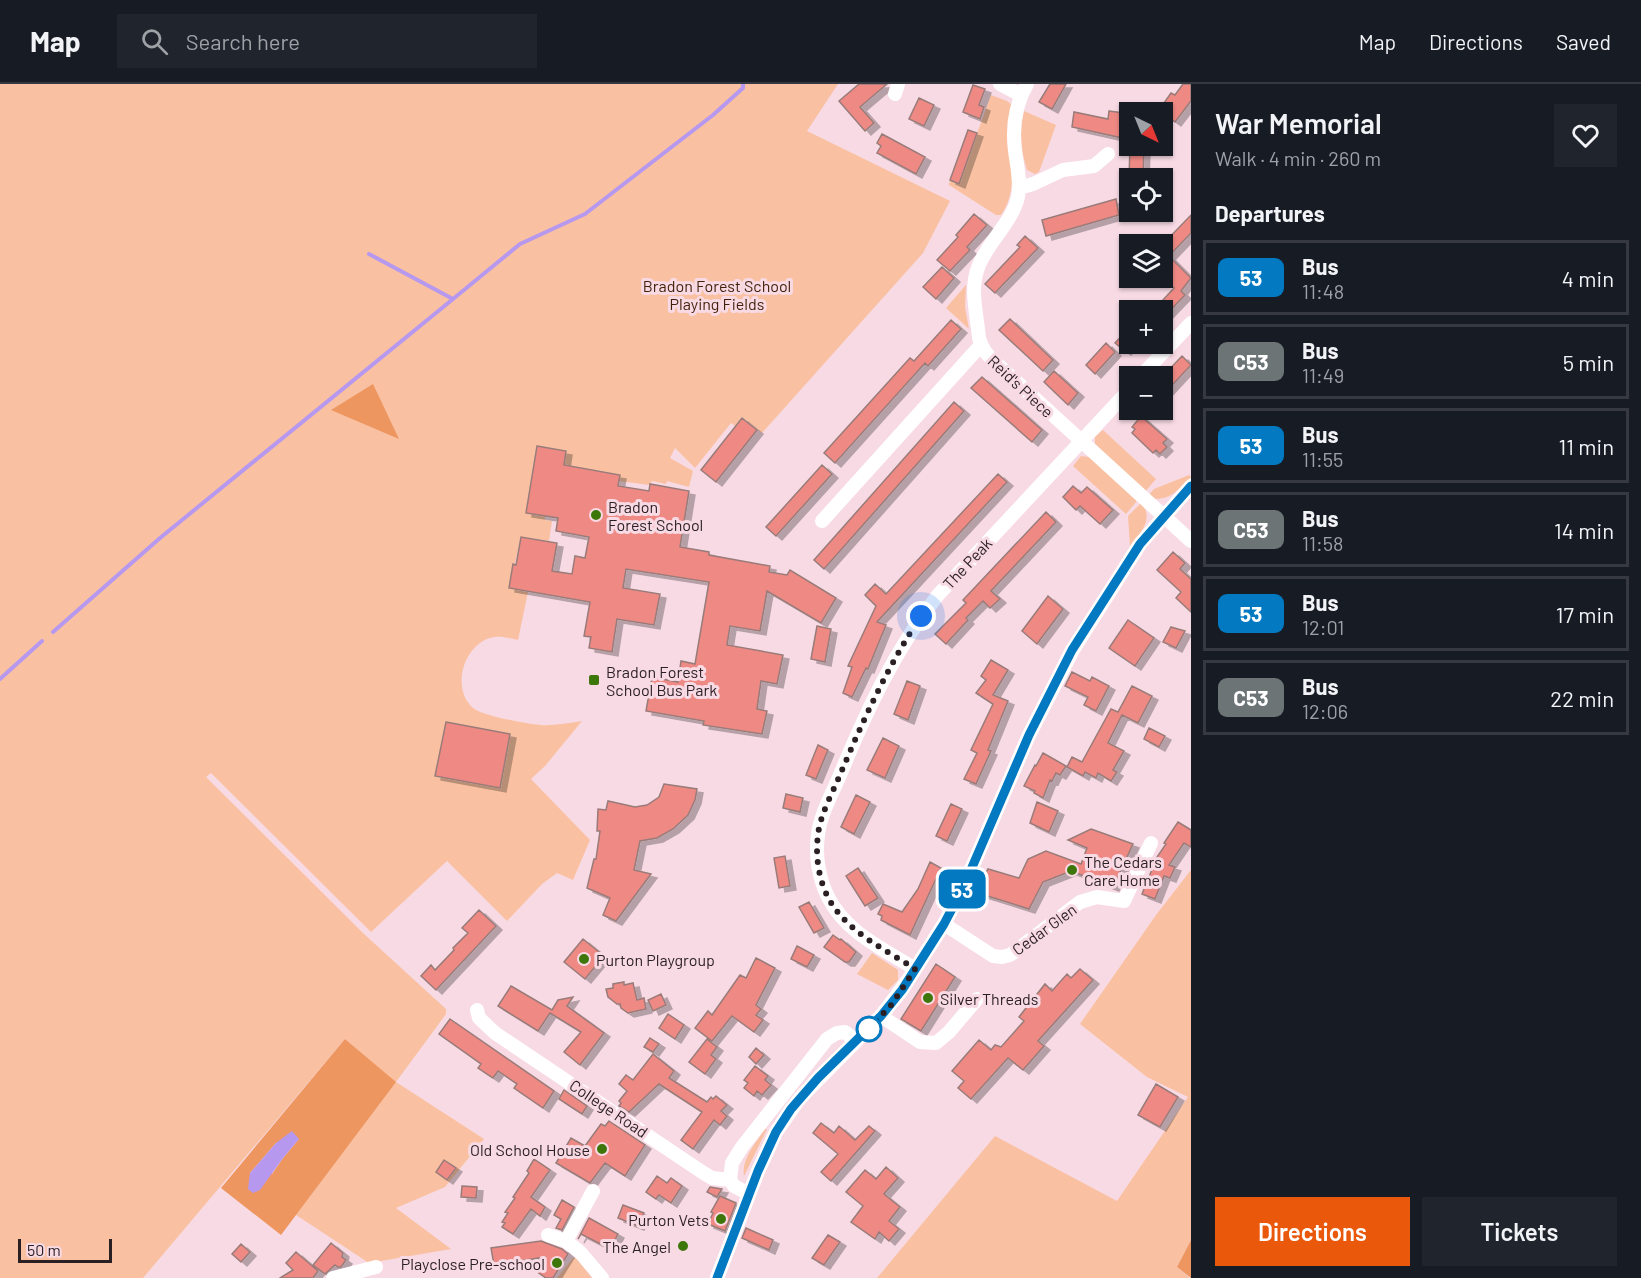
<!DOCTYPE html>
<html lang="en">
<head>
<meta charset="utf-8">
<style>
  :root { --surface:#171b24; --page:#20242c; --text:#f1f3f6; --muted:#9ea1a6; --line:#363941; --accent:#ea580c }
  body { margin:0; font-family:Barlow,sans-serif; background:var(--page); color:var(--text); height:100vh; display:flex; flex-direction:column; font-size:22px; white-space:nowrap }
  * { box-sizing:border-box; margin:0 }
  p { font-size:20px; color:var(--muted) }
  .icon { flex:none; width:33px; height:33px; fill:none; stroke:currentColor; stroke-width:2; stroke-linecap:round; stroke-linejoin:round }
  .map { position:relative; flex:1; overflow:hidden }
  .sheet { display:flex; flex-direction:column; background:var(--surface); width:450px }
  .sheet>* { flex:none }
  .badge { padding:0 12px; border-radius:9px; font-size:21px; line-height:39px }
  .needle { width:39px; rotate:137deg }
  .controls { position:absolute; left:1119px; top:18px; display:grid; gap:12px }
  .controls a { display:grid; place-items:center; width:54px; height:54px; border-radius:0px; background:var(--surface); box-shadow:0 2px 4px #0004; font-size:30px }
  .scale { position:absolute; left:18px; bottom:15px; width:94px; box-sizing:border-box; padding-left:6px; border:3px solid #2a1f23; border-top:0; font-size:16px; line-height:21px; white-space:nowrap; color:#2a1f23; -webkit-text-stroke:4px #f8dae4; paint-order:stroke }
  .you { position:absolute; width:30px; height:30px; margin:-15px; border:4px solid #fff; border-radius:50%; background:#1a73e8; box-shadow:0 0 0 9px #1a73e833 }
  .map>.badge { position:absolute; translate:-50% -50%; box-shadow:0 0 0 3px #fff }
  h2 { padding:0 24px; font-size:22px; line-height:54px }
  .round { display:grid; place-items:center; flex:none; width:63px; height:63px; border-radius:0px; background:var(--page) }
  .head { display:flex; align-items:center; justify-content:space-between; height:102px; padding:0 24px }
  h1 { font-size:28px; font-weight:600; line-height:45px }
  .cta { display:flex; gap:12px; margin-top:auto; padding:12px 24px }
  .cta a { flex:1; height:69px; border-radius:0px; background:var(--accent); color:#fff; font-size:24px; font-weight:600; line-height:69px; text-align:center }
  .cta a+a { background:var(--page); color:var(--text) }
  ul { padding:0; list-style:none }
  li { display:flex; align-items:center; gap:18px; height:75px; margin:0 12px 9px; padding:0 12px; border:3px solid var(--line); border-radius:0px }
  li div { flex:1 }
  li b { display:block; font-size:22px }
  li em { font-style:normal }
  li .badge { min-width:66px; font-weight:700; text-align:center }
  header { display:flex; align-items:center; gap:36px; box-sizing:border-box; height:84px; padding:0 30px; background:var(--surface); border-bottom:2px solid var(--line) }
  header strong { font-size:28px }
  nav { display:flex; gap:33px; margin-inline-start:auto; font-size:21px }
  .search { width:420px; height:54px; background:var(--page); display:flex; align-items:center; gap:15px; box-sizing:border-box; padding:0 21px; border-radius:0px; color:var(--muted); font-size:22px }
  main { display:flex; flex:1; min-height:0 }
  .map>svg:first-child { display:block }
</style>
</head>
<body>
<header>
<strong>Map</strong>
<div class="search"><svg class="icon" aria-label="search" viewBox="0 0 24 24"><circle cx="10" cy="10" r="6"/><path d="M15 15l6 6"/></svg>Search here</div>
<nav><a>Map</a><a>Directions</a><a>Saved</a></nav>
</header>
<main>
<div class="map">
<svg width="1191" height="1194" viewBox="0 0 1191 1194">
  <defs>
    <filter id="shadow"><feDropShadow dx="6" dy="4" stdDeviation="0" flood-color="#0004"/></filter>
  </defs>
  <rect width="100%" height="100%" fill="#f8dae4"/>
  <path fill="#f9c1a1" d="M0,0h838l-31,47 143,70 -27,52 -161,180 -20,-16 -7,9 -4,-3 -36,45 -20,-20 -5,10 23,13 -4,16 -22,-6 -1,3 -14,-3 -3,4 -30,-4v-6l-55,-10 -27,-18 -11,66 19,3v4l7,1 -3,20 -28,-4 -12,51 19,4 -10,48c-10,-2 -18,-5 -28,-2 -28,8 -40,55 -14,72 10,6 51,14 64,15 13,1 28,-2 42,-4l-37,45 -14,13 59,61 -17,40 -16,-7 -15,11 -35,37 -60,-60 -76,71 -160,-159 -5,4 157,156 83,76v5l-50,68 88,57 -39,48 -49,21 55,41 -82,14 -73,-48 99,-133 -50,-43 -202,239h-143z
    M991,11l16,6 4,3c1,31 9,87 -10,111h-5l-47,-30 1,-5 9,3z
    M1024,27l32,14 -17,47 -4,2 -8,-4c-6,-18 -8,-40 -3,-59z
    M966,201l-1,22 4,22 -23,-21z
    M1103,346l53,49 -12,14 -49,-48v-8z
    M1081,372l8,1 48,44 -11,13 -53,-48z
    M1189,391l2,2c-13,13 -24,27 -44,20l7,-8z
    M1141,419c14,16 -1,30 -11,43l-2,-30z
    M1191,786v370l-14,27 13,11h-313l118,-142 122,65 71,-104 -41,-20 -67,-53 76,-109z
    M872,869l26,17v10l-10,10 -31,-16z
    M765,1045h2l-23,47c-3,-17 12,-33 21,-47z
    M573,1174h3l16,20h-35z"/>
  <path fill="#ed9660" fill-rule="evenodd" d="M373,300l26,55 -68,-29z
    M345,955l51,43 -115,153 -60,-47zM299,1055l-16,19 -11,16 -22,-1 26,-30z
    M1191,1156v38l-14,-11z"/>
  <path fill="#b798ef" d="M292,1047l7,8 -16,19 -23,32 -7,3 -5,-4 2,-16 26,-30z"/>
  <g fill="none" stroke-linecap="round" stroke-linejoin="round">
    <path stroke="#b798ef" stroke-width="4" d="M453,215l67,-55 65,-30 128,-99 30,-27v-4
      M53,548l107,-94 293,-239 -84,-45
      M0,595l42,-38"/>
  </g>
  <path fill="#ef8984" stroke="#997c7a" stroke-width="1.5" filter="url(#shadow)" d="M859,0h28l-27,23 14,16 -9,8 -26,-30z
    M1050,0h16l-14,25 -13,-7z
    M1183,0h8v17l-16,21 -16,-12 12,-17 4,2z
    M973,1l12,4 -6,16 5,2 -4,12 -17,-7z
    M919,14l15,7 -10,21 -15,-7z
    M1109,27l15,2 -1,9 7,1 -3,16 -55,-12 2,-15 34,7z
    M968,46l9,3 -18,51 -9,-4z
    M882,50l43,23 -9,17 -39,-21 4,-7 -4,-3z
    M1130,62h14l-1,32h-14z
    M1116,115l3,16 -73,21 -4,-16z
    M974,130l13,11 -20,22 3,3 -20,21 -13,-11 21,-23 -2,-2z
    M1191,131v18l-22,23 22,22 -10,13 4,4 -23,24v-18l12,-13 -12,-11v-32z
    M1025,152l13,12 -43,45 -10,-9 35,-37 -3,-2z
    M942,183l12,11 -18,21 -13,-12z
    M1010,235l43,41 -10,11 -44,-41z
    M951,236l10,9 -33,37 -3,-3 -90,100 -11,-10 86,-95 4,3z
    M1130,243v19l-5,5 -10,-8z
    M1106,259l9,9 -20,22 -9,-9z
    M1182,272l9,9 -29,31v-19z
    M1054,287l24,22 -10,12 -24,-23z
    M982,293l60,53 -10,12 -61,-54z
    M954,318l10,9 -140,158 -10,-9z
    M1141,332l26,23 -4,4 4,4 -7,7 -4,-4 -3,3 -21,-20 3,-4 -3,-2z
    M742,334l15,12 -41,52 -15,-12z
    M537,362l29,5 -2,14 56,10 -2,11 31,5 1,-7 39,7 -9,56 29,5v3l61,11 -1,6 18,3 3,-5 46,28 -15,25 -54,-32 -7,40 -30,-5 -3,19 56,10 -6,29 -16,-3 -4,28 10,2 -5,23 -59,-9 1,-4 -58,-10 6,-34 26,5 3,-21 14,3 14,-82 -83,-13 -3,19 37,6 -6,31 -37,-6 -5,33 -23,-4 2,-11 -7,-1 6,-34 -81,-14 4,-24 3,1 5,-28 36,6 -5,28 20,3 3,-18 10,2 4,-21 -33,-6 2,-13 -32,-5z
    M822,381l10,9 -56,62 -10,-9z
    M998,390l9,8 -130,140 9,3 -18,44 -2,-1 -14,29 -9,-4 9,-26 -4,-1 28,-60 -11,-11 10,-11 11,10z
    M1073,402l8,7 6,-6 26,23 -13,14 -20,-18 -4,4 -13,-13z
    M1046,428l10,10 -65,69 9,8 -10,9 -7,-7 -17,17 2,2 -22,24 -11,-10 31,-31 -3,-3z
    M1173,468l12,11 -5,6 11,10v33l-15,-14 5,-6 -24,-22z
    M1048,512l15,13 -26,35 -15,-13z
    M1128,536l26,18 -19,28 -26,-18z
    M817,542l14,3 -6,33 -14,-3z
    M1171,543l14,4 -9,17 -13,-6z
    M991,576l17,10 -15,25 15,6 -20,49 3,1 -15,33 -12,-5 13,-26 -6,-3 22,-46 -17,-11 10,-13 -5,-4z
    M1072,588l18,9 2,-4 17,9 -13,25 -12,-6 4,-8 -23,-11z
    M907,597l13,5 -12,34 -14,-6z
    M1132,602l20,10 -14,27 -16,-8 -14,28 16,8 -11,19 4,2 -6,9 -13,-8 -2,5 -11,-6 -2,4 -16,-9 5,-10 10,5 29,-53 7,3z
    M446,638l64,12 -10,54 -65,-12z
    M1149,644l16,8 -6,11 -15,-8z
    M883,654l16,8 -14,32 -18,-8z
    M818,661l10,5 -12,29 -10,-4z
    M1043,669l23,13 -6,9 -4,-2 -4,8 -2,-1 -7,18 -9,-5 1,-2 -11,-5 11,-21 1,1z
    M664,700l33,5 -2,11 -7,15 -15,14 -16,9 -17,3 -6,29 17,4 -35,47 -13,-6 7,-17 -23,-10 7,-29h2l4,-28h-3l1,-22 8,1 2,-9 27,6 12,-2 12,-8z
    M786,710l17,4 -3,14 -17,-4z
    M856,711l14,7 -16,32 -13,-7z
    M1037,718l21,9 -9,21 -19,-9z
    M951,720l11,5 -15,32 -11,-5z
    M1178,738l13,8v17l-7,-4 -15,22 6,2 -5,11 -6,-2 -9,23 -13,-5 15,-37 9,-13 -2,-1z
    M1091,745l42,15 -20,43 -42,-16 -28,11 -14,27 -54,-17 13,-23 31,9 9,-19 18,-8 35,13 6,-16 -19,-8z
    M785,772l5,30 -11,2 -5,-30z
    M930,778l11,6 -31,67 -29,-15 1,-4 -4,-2 5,-10 19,8 16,-23z
    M858,784l20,30 -13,8 -19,-30z
    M809,818l15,26 -10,5 -15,-26z
    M479,826l17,16 -60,64 -15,-14 10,-11 4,5 19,-20 -1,-2 15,-15 -6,-5z
    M833,851l7,5 1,-1 15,13 -7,10h-4l-21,-15z
    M583,855l21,17 -19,23 -21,-17z
    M797,862l17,9 -7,12 -16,-8z
    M756,874l19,10 -19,37 5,4 -5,6 7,5 -9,12 -22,-16 -20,25 -17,-13 13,-17 4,4 28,-40 6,3z
    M936,880l19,13 -34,54 -20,-12z
    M1080,885l13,11 -55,61 6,5 -21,24 -15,-12 -37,41 -13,-11 6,-7 -12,-10 27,-31 12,10 4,-5 6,2 23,-26 -5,-4 26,-33 7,7 15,-17 4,4z
    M624,898v3l9,-2 4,17 7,-2 2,11 -18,4 -7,-5 -1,-4h-3l-9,-7 -2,-8 7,-1v-4z
    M511,902l41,24 6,-10 15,-3 -6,9 37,27 -24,32 -16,-13 17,-20 -31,-19 -12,18 -40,-25z
    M661,910l5,11 -13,6 -5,-11z
    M668,930l16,11 -9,14 -16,-11z
    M450,935l104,72 -11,17 -29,-20 3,-4 -19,-13 -5,7 -15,-10 3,-4 -42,-30z
    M650,954l9,6 -6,8 -9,-5z
    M707,955l10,8 -6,8 5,4 -11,15 -16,-12z
    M756,964l8,7 -8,9 -7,-7z
    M653,970l21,17 -5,7 38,24 4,-5 2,2 3,-3 11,9 -6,6 6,5 -7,9 -6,-5 -21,29 -12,-9 21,-28 -43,-28 -30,28 -10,-6 2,-3 -2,-2 8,-10 -8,-7 7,-9 7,5z
    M755,982l13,10 -3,4 6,5 -9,10 -5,-4 -3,5 -10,-8 4,-5 -4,-3z
    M1156,1000l22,13 -18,30 -22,-12z
    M564,1006l23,16 -5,8 -23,-15z
    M609,1037l36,24 -20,31 -20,-13 -15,20 -34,-20 15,-25 14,8 16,-22 4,2z
    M821,1039l13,10 5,-7 16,14 14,-14 6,5 -44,50 -10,-9 17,-18 -25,-21z
    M534,1075l16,11 -19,27 14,10 -5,9 -9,-7 -18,25 -11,-7 3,-4 -3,-1 6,-9 -3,-1 10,-14 -2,-1 16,-24 -2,-2z
    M444,1076l12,8 -9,12 -11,-8z
    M886,1083l12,11 -14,16 16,13 -11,14 10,8 -10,12 -10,-9 -4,7 -24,-17 12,-16 -17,-14 19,-22 11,9z
    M657,1092l10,7 4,-5 11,8 -11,17 -12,-8 -3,4 -10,-7z
    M462,1102l15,1 -1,11 -15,-1z
    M710,1103l12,2 -5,8 -10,-5z
    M720,1112l16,7 -11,28 -17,-7 5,-11 -2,-1z
    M562,1116l12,7 -12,23 -6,-2 5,-9 -7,-4z
    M623,1121l21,8 -6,13 -20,-8z
    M589,1134l29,16 -8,15 -29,-15 -3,5z
    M746,1144l27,12 -4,10 -27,-12z
    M828,1151l12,7 -16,23 -12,-7z
    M541,1157l21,8 6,5 -15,24h-7l-10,-7 9,-14 -51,8 -3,-17z
    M331,1159l12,10 -1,4 4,3 -5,7h-3l-3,-2 -10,9 -12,-9z
    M241,1160l9,8 -9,10 -9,-8z
    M296,1168l22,19 -5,7h-33l13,-8 -7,-7z"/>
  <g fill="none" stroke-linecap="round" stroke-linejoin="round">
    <path stroke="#fff" stroke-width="14" d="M1000,0l21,11
      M1027,0c-12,21 -15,43 -12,67 2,15 6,31 3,46 -6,25 -29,44 -39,68 -10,23 -2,49 0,73 3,11 8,17 16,24l196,179
      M895,10l3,-10
      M1019,104l14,-4 30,-14 31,-4 14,-12
      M1141,292l50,-53
      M822,437l159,-176
      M944,840l49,32 9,1 8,-2 70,-53 17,-5 27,4 27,-58
      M915,885c-31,-20 -69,-36 -87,-72 -9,-18 -13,-41 -10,-62 2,-20 14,-41 22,-60 26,-63 55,-126 98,-180l192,-206
      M477,926l2,8 16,15 207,139 10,6 18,2 4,6 15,8
      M881,932l39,26 16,1 13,-11 28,-33
      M730,1096l2,-17 10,-16 85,-108 10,-6 8,-1 11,9
      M548,1151l18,6 27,-50
      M566,1157l14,11 22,26
      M333,1194l43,-11
      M717,1194l41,-107 18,-39 24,-34 81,-82 27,-36 36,-56 20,-38 65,-151 44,-85 67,-106 51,-58"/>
  </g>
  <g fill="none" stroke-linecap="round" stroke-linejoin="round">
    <defs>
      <path id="line" d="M717,1194l41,-107 18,-39 15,-23 27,-31 63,-62 21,-26 42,-66 20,-38 65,-151 43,-85 68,-106 51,-58"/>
    </defs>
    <use href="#line" stroke="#fff" stroke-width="14"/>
    <use href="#line" stroke="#0279c1" stroke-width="9"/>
    <path stroke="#2a1f23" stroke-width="6" stroke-dasharray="0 10.8" d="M869,945l23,-25 23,-35c-30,-20 -65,-35 -85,-68 -11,-19 -15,-44 -12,-66 2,-20 14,-41 22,-60 23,-55 48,-109 81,-159"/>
  </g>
  <g fill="#3d7609" stroke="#f8dae4" stroke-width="2">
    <circle cx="596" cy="431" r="6"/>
    <rect x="588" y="590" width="12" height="12" rx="3"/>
    <circle cx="1072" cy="786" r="6"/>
    <circle cx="584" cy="875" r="6"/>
    <circle cx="928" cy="914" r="6"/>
    <circle cx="602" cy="1065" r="6"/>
    <circle cx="721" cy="1135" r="6"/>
    <circle cx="683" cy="1162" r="6"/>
    <circle cx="557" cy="1179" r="6"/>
  </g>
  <circle fill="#fff" stroke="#0279c1" stroke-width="3" cx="869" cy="945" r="12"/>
  <g text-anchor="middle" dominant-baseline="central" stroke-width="6" stroke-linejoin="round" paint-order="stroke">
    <g font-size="16" fill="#411f08" stroke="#f8dae4">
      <text x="717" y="201">Bradon Forest School<tspan x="717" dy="18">Playing Fields</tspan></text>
    </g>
    <g font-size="16" fill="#2a1f23" stroke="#f8dae4">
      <text transform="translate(1021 302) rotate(43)">Reid's Piece</text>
      <text transform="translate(967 479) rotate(-47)">The Peak</text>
      <text transform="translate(1044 845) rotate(-36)">Cedar Glen</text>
      <text transform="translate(609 1024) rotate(34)">College Road</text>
    </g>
    <g font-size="16" fill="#2a1f23" stroke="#f8dae4" text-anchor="start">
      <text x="608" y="422">Bradon<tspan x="608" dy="18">Forest School</tspan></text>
      <text x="606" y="587">Bradon Forest<tspan x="606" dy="18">School Bus Park</tspan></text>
      <text x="1084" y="777">The Cedars<tspan x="1084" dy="18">Care Home</tspan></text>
      <text x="596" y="875">Purton Playgroup</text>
      <text x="940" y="914">Silver Threads</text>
      <text x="590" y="1065" text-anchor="end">Old School House</text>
      <text x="709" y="1135" text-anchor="end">Purton Vets</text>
      <text x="671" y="1162" text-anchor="end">The Angel</text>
      <text x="545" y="1179" text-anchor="end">Playclose Pre-school</text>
    </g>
  </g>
</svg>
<div class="controls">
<a><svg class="needle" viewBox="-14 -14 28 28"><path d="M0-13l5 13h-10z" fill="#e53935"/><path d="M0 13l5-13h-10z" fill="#9ea1a6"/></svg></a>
<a><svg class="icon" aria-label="locate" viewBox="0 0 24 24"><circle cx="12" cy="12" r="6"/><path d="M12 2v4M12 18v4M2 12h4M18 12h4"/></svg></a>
<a><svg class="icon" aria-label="layers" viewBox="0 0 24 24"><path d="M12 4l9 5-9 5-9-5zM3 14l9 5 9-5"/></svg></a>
<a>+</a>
<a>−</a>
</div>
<div class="scale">50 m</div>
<div class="you" style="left:921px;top:532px"></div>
<b class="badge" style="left:962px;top:805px;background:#0279c1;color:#fff">53</b>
</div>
<section class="sheet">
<div class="head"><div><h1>War Memorial</h1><p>Walk · 4 min · 260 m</p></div><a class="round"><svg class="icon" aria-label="heart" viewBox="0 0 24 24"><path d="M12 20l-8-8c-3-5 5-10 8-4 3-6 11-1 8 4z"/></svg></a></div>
<h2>Departures</h2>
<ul>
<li><span class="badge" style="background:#0279c1;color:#fff">53</span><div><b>Bus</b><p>11:48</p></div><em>4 min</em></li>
<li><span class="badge" style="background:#6c7476;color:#fff">C53</span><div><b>Bus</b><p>11:49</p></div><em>5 min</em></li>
<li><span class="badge" style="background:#0279c1;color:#fff">53</span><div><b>Bus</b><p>11:55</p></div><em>11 min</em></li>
<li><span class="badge" style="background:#6c7476;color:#fff">C53</span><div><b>Bus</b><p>11:58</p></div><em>14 min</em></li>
<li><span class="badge" style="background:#0279c1;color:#fff">53</span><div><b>Bus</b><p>12:01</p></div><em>17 min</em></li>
<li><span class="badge" style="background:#6c7476;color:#fff">C53</span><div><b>Bus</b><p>12:06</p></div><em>22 min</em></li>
</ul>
<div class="cta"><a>Directions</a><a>Tickets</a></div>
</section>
</main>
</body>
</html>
